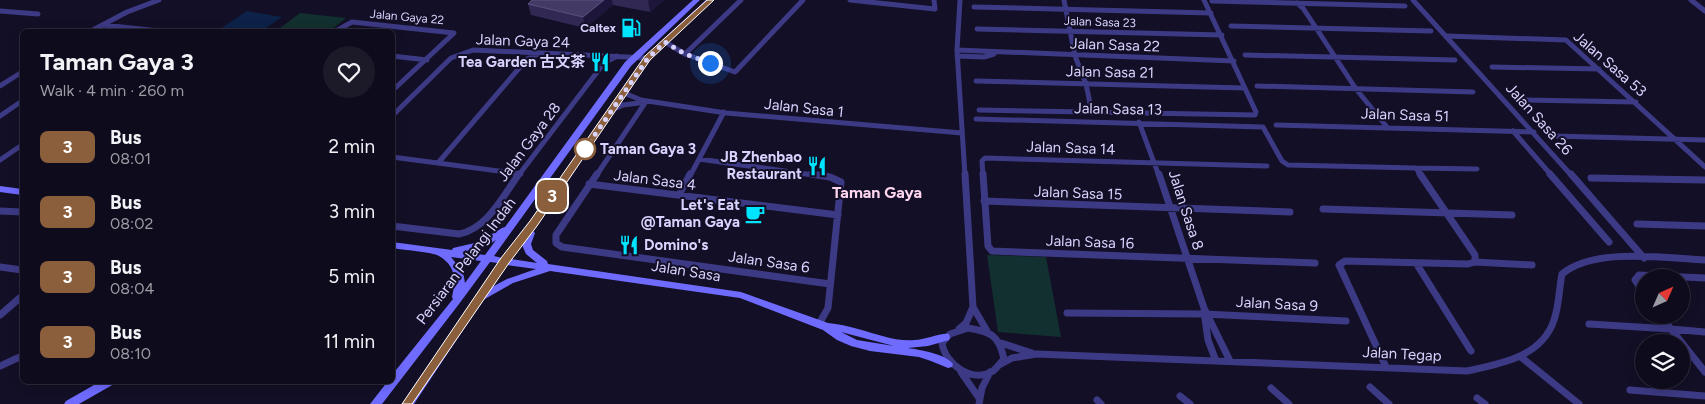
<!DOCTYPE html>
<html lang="en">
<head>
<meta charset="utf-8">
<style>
  :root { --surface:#0e0b1c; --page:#1c1929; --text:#f1f3f6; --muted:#9b9ba3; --line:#2e2b3b }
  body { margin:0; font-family:Figtree,"Noto Sans SC",sans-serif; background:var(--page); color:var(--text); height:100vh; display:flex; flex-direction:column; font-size:19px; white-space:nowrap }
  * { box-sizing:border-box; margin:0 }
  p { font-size:16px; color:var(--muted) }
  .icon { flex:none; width:28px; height:28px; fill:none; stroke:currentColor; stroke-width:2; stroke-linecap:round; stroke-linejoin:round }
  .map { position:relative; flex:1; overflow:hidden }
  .sheet { position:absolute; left:20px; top:29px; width:375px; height:355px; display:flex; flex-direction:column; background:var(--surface); border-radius:8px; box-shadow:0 2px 12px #0003,0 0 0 1px var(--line) }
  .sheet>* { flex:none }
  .badge { padding:0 10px; border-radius:8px; font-size:18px; line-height:32px }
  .needle { width:32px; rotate:45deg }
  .tools { position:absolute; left:1635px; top:269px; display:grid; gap:10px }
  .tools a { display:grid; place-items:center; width:55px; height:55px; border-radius:50%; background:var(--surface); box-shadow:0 2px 12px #0003,0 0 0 1px var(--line); font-size:25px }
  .you { position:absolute; width:25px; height:25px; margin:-12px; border:4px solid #fff; border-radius:50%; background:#1a73e8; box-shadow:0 0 0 8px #1a73e833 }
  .map>.badge { position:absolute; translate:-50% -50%; box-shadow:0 0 0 2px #fff }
  .round { display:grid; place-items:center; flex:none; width:52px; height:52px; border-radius:26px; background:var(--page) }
  .summary { display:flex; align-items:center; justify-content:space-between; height:85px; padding:0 20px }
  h1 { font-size:24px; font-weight:700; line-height:38px }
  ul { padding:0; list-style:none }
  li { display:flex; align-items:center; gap:15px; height:65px; padding:0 20px }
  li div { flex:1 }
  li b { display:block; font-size:19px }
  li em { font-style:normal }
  li .badge { min-width:55px; font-weight:700; text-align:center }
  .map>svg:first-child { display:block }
</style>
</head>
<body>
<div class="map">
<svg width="1705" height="404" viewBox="0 0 1705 404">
  <rect width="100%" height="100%" fill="#130f26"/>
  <path fill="#12302f" d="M300,13l46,5 -16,13h-54z
    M987,255l59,2 15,80 -63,-5z"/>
  <path fill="#0c2248" d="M247,11l35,6 -20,14h-45z"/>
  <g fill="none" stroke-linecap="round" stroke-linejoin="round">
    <path stroke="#3d3a85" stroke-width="5" d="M850,0l85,9 -1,-9
      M960,0l-3,50 8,126
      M1064,0l11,56 11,28 6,29
      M1413,0l159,176
      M1691,0l14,11
      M1212,1l193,5
      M1297,3l6,5 53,81 31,38
      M974,7l237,6
      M0,11l38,3
      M103,25l56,6
      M1231,26l200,5
      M977,29l245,6
      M91,31l36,-19 32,-12
      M336,31l16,-9 102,11 -62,58
      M1447,36l119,4 139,127
      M665,42l20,12 50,18 68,-72
      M957,50l277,11
      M685,54l56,-54
      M1245,55l210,5
      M392,56l35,4
      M957,56l27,1 10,-3
      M1492,67l107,2
      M976,81l268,7
      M0,86l22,-14
      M1257,86l216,6
      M624,93l17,7 85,13 236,20
      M1521,100l115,2
      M612,110l11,-5 16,-2
      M979,110l276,5 1,-3 -52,-112
      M0,116l22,-15
      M392,116l59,-58 22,-8 175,8
      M976,119l287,8 19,34 6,4 128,3
      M1139,122l20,54
      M1276,125l258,7
      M1513,131l39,45
      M1554,136l151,4
      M392,157l129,17
      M699,159l121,17
      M0,160l22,-15
      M438,163l89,-104 11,-5
      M518,176l86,-113 13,-7
      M596,176l49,-73
      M690,176l34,-64
      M983,176l-1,-15 3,-3 282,8
      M1421,176l-5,-8 61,1"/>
    <path stroke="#3d3a85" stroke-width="7" d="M597,174l-41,61v8l6,4 268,37
      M811,174l19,3 11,5 -13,126 -9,16
      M965,174l8,133 14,24
      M983,174l5,72 4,5 323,12
      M1159,174l45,134 26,53
      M1550,174l59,68
      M1571,174l73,84
      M1591,178l114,2
      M589,184l249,31
      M679,195l11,-21
      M984,201l306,11
      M1323,209l189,6
      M0,211l22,1
      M1637,224l68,2
      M392,226l67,8c28,-5 44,-38 60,-60
      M1475,262l57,3
      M1416,263l55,88
      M0,267l22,3
      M1644,293l-9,-13 4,-5 66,3
      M1204,312l4,28 8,21
      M1067,313l137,1 142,7
      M0,315l22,-19
      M1589,324l82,5 -11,-14
      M968,328c23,4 31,7 36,31 -3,3 -7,9 -11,12 -21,13 -48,-7 -51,-28l8,-9z
      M959,329l7,-6 7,-16
      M1671,329l34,43
      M1671,329l34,3
      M1001,343l31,10
      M1521,357l58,47
      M1001,364l11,-6 24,-4 431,17c33,-7 75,-14 87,-51 5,-14 5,-31 8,-46 33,-27 102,-16 143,-14
      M0,366l22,-10
      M1386,367l-47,-102 6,-4 123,3 7,-2v-7l-55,-81
      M961,372l18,26
      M1370,387l19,17
      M1271,388l18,16
      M1630,390l75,6
      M1180,396l10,8
      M1477,398l8,6
      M1097,400l4,4
      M979,404l3,-16 8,-16"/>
    <path fill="#6f6bff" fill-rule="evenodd" d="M693,0h7l-69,66 -137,190 8,2 29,-37 114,-165 61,-56h7l-62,59 -118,172 2,2 -4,11 2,6 14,11 1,3 193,28 87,31c10,1 20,3 30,6 19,5 38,13 57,11 9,0 27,-8 34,-6l1,3 -1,3 -21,6 -20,2c12,2 38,6 45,16l-1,3 -4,1 -17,-7 -12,-4 -49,-6 -19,-5 -14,-6 -14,-10 -83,-32 -190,-27 -37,12 -30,17 -69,104h-12l96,-141 -8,-1 -31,42 -77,100h-12l18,-23h4v-6l61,-76 -1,-2c4,-17 4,-31 -13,-41 -6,-4 -37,-6 -47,-8v-6l60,8 1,-2 26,-6 23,-14 3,-1 120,-165zM496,240l-11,15 -23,-3 23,-5zM522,245l4,9 11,9 -26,-4zM451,257l30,4 -16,22 -2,-11zM507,265l29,4 -29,10 -15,8zM841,332l53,14 -37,-6z
      M0,186l22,3v6l-22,-3z
      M101,381h14l-1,3 -35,20h-15l2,-3z"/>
  </g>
  <path fill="#312854" d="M532,0h132l-14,12 -37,-7 -28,23 -54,-13 -3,-11z"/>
  <path fill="#1d163a" d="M604,0h8l1,5 -28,23 -2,-11z
    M650,0h14l-14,12 -2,-11z"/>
  <path fill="#433a66" stroke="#5a527e" d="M532,0h72l-21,17 -55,-13z"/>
  <path fill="#8b5e3c" stroke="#fff" d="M707,0h7l-64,60 -113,166 -28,37 -97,141h-10l2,-3 97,-143 29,-37 115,-165z"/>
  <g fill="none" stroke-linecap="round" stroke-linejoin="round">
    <path stroke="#d9d4ff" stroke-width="5" stroke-dasharray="0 9" d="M585,149l63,-91 17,-16 20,12 25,9"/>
  </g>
  <defs>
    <symbol id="fuel-bare" viewBox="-9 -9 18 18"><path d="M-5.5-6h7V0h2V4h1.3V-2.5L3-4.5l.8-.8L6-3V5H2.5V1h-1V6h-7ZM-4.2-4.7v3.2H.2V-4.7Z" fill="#00e5ff" stroke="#130f26" stroke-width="2.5" paint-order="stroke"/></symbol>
    <symbol id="restaurant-bare" viewBox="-9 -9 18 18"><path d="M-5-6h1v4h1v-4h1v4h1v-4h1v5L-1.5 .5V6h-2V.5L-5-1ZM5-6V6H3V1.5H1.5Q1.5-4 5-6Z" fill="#00e5ff" stroke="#130f26" stroke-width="2.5" paint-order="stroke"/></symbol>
    <symbol id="cafe-bare" viewBox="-9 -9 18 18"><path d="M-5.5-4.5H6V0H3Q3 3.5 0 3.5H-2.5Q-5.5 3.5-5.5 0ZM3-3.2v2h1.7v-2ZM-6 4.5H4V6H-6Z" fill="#00e5ff" stroke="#130f26" stroke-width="2.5" paint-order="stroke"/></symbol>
  </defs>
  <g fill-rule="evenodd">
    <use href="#fuel-bare" x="617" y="14" width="28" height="28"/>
    <use href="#restaurant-bare" x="586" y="48" width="28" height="28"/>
    <use href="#restaurant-bare" x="803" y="152" width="28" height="28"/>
    <use href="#cafe-bare" x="741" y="200" width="28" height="28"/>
    <use href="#restaurant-bare" x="615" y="231" width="28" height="28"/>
  </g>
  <circle fill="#fff" stroke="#8b5e3c" stroke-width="2.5" cx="585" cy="149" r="10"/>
  <g text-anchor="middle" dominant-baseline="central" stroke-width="4" stroke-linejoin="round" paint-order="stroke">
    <g font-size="12" fill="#d9d4ff" stroke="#130f26">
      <text transform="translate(407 17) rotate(5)">Jalan Gaya 22</text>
      <text transform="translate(1100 22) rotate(2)">Jalan Sasa 23</text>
    </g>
    <g font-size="12" font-weight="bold" fill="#d9d4ff" stroke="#130f26" text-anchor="end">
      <text x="616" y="28">Caltex</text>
    </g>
    <g font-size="15" fill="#d9d4ff" stroke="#130f26">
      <text transform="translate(523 41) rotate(2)">Jalan Gaya 24</text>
      <text transform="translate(1115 45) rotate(2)">Jalan Sasa 22</text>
      <text transform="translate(1610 64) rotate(41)">Jalan Sasa 53</text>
      <text transform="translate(1110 72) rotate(1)">Jalan Sasa 21</text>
      <text transform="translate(804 108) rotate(6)">Jalan Sasa 1</text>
      <text transform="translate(1118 109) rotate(1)">Jalan Sasa 13</text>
      <text transform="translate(1405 115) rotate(2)">Jalan Sasa 51</text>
      <text transform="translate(1539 119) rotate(48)">Jalan Sasa 26</text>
      <text transform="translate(529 142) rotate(-53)">Jalan Gaya 28</text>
      <text transform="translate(1071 148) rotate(2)">Jalan Sasa 14</text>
      <text transform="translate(655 180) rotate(7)">Jalan Sasa 4</text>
      <text transform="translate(1078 193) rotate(2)">Jalan Sasa 15</text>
      <text transform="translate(1186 210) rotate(72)">Jalan Sasa 8</text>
      <text transform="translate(1090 242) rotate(2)">Jalan Sasa 16</text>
      <text transform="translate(466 261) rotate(-53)">Persiaran Pelangi Indah</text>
      <text transform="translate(769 262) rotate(8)">Jalan Sasa 6</text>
      <text transform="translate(686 271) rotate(9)">Jalan Sasa</text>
      <text transform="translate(1277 304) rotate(3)">Jalan Sasa 9</text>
      <text transform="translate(1402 354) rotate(3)">Jalan Tegap</text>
    </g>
    <g font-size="15" font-weight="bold" fill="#d9d4ff" stroke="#130f26" text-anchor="end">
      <text x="585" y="62">Tea Garden 古文茶</text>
      <text x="802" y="157">JB Zhenbao<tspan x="802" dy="17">Restaurant</tspan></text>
      <text x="740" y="205">Let's Eat<tspan x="740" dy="17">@Taman Gaya</tspan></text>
      <text x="644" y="245" text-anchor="start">Domino's</text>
    </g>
    <g font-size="15" font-weight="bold" fill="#d9d4ff" stroke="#130f26" text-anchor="start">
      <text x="600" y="149">Taman Gaya 3</text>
    </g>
    <g font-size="16" font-weight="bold" fill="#ffd6f0" stroke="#130f26">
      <text x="877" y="192">Taman Gaya</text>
    </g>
  </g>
</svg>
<div class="tools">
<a><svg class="needle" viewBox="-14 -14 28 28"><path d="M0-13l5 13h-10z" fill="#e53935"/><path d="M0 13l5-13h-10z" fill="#9b9ba3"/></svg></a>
<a><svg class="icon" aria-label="layers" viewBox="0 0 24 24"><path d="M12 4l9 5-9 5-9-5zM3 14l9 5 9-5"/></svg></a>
</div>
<div class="you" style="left:710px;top:63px"></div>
<b class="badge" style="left:552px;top:196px;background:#8b5e3c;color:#fff">3</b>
<section class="sheet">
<div class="summary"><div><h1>Taman Gaya 3</h1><p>Walk · 4 min · 260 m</p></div><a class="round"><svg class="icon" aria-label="heart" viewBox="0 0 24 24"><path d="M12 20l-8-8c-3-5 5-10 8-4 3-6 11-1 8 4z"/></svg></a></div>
<ul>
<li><span class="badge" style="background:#8b5e3c;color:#fff">3</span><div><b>Bus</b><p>08:01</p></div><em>2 min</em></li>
<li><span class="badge" style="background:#8b5e3c;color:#fff">3</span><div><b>Bus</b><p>08:02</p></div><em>3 min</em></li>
<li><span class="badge" style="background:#8b5e3c;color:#fff">3</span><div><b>Bus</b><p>08:04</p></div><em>5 min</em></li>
<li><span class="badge" style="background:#8b5e3c;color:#fff">3</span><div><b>Bus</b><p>08:10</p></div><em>11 min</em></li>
</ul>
</section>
</div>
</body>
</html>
